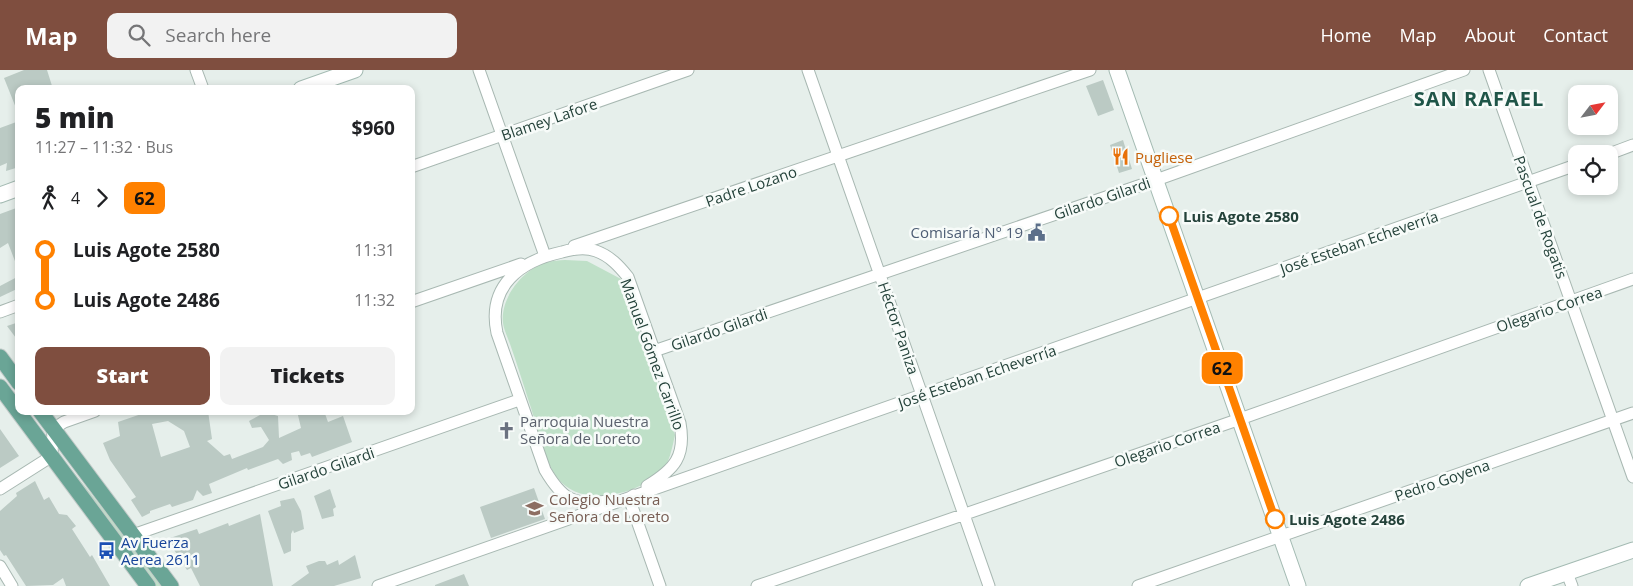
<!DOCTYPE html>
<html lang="en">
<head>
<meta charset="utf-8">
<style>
  :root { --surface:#fff; --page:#f2f2f2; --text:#202124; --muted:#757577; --accent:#7f4e3f }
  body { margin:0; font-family:"Open Sans",sans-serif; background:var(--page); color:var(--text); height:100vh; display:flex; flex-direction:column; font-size:19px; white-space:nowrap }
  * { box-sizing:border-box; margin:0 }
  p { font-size:16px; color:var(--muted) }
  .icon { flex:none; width:28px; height:28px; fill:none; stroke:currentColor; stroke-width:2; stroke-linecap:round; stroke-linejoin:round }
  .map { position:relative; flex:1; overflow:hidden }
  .side { position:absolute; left:15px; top:15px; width:400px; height:330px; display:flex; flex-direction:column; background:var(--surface); border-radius:10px; box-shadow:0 2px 8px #0003 }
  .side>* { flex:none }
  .badge { padding:0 10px; border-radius:8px; font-size:18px; line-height:32px }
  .needle { width:32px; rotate:58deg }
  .tools { position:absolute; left:1568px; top:15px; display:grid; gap:10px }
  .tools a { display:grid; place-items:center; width:50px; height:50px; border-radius:10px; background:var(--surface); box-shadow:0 2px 8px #0003; font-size:25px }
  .map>.badge { position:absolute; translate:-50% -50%; box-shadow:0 0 0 2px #fff }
  .legs { display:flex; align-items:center; gap:8px; height:55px; padding:0 20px; font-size:16px }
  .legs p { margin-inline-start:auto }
  .headline { display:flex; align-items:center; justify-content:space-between; height:85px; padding:0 20px }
  h1 { font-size:28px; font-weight:800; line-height:38px }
  .primary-button { display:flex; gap:10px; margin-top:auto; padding:10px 20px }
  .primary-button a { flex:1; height:58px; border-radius:10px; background:var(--accent); color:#fff; font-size:20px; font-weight:800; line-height:58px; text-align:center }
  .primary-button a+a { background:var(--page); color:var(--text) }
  ul { padding:0 20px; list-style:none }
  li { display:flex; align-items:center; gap:18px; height:50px; font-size:19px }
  li i { display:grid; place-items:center; width:8px; height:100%; margin:0 6px; background:currentColor }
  li i::after { content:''; width:12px; height:12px; margin:-6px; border:4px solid; border-radius:50%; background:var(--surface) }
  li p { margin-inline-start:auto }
  li:first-child i { background:linear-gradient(#0000 50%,currentColor 0) }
  li:last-child i { background:linear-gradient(currentColor 50%,#0000 0) }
  header { display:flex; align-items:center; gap:30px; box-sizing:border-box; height:70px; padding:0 25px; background:var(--accent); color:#fff }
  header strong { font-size:24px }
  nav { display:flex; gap:28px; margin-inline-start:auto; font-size:18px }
  .search { width:350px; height:45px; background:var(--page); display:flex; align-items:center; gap:12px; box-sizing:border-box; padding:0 18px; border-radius:10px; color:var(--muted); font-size:19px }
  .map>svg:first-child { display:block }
</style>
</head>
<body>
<header>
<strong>Map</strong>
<div class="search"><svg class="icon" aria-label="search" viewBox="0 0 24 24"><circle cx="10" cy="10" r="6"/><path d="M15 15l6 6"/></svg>Search here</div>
<nav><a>Home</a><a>Map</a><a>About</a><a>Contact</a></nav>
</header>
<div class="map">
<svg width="1633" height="516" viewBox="0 0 1633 516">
  <rect width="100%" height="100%" fill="#e6efeb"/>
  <path fill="#bfe0c8" d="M565,190l22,1 34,18 54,156c-3,13 -5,28 -15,38 -24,22 -81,36 -103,4 -14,-18 -20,-53 -28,-75 -6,-19 -12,-38 -19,-58 -2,-6 -6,-14 -7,-21 -3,-25 20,-54 44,-61 6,-1 12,-2 18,-2z
    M64,390l39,49 18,15 50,62h-23l-86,-124z"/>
  <path fill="#bbcac4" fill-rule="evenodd" d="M24,0h23l6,19h-34l-1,24 -14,-35z
    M1103,10l11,30 -16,6 -12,-30z
    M19,51v26l-4,2 4,18 -13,4 1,-8 -7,3v-38z
    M1123,70l9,29 -13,4 -9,-28z
    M19,137v62h-1l-10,-26 -8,5v-34z
    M19,206v12l-19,9v-11z
    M19,252v20l-12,-16z
    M150,341h58l4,28 -5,2 17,15 6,-2 2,5 31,-12 6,-7 -8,-13 -9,1 -3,-7 11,-6 1,-4 17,5 1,22 22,-10 -4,-17h27l4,11 15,-6 9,26 -40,15 -2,-4 -9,3 -2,-5 -8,2 1,7 -9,4 -5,-5 -30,11 -1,-2 -38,16 3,9 -9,3 -6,-6 -4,10 -21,7 -2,-3 -20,7v2l-8,4 -11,-17 5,-3 -26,-37 -7,-17 17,-7 -2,-14zM168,351l16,10 6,16 -29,10 -9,-33z
    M0,359l19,27 -19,12z
    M35,411l9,19 5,-3 10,17 8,1 9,11 -4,3 18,28 2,-2 18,31h-44l-3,-8 -10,7 -27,1 -20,-31 -2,1 -4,-6v-39l17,-15 -1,-3z
    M534,418l11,31 -54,19 -11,-31z
    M330,419l6,18 -3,2 1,7 -12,3 -8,-23z
    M294,428l7,13 3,18 -10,4 -1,-3 -2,4v17l-7,3 -16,-43 13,-5 -1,-5z
    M260,444l13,72h-73l-9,-18 -4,2 -20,-31 30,-10 2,5 29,-11 1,3z
    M355,485l6,23 -27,8h-43l18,-13 -3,-7 13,-5h6l2,4 11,-5 1,5z
    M464,504l5,12h-34v-1z"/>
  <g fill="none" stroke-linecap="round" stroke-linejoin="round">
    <defs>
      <path id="street" d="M196,0l7,19
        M479,0l66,186
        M808,0l181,516
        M1489,0l144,407
        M1609,84l24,-9
        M411,97l277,-97
        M574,176l516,-176
        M411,232l110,-38
        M0,242l19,-7
        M654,281l502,-171 308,-110
        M0,419l52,-33 1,-27 11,-7 31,-11
        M634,425l-5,3 31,88
        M608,431c-35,5 -46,-2 -63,-31l-48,-137c-10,-47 23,-72 65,-81 11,-3 23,-5 34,-1 14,5 23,15 32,26l52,146c6,33 -5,46 -33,63
        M133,465l386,-135
        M0,496l12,20
        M1567,503l5,13
        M378,516l1198,-421
        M757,516l483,-167 393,-140
        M1138,516l495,-173"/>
      <path id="secondary" d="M1117,0l181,516
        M301,19l54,-19
        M0,125l19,-7
        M1528,516l105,-36"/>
      <path id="primary" d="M0,287l19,26
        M0,317l148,199
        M40,341l131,175"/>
    </defs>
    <use href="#street" stroke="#a8b8b2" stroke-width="13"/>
    <use href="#secondary" stroke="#a4bbb3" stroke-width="17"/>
    <use href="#primary" stroke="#c2cac8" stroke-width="17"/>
    <use href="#street" stroke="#fff" stroke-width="11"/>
    <use href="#secondary" stroke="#fff" stroke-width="15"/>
    <use href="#primary" stroke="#6aa596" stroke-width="15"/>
  </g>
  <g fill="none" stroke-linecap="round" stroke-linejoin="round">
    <defs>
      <path id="line-1" d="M1169,146l106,303"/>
    </defs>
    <use href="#line-1" stroke="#fff" stroke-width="11"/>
    <use href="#line-1" stroke="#ff8100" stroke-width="8"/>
  </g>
  <defs>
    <symbol id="restaurant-bare" viewBox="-9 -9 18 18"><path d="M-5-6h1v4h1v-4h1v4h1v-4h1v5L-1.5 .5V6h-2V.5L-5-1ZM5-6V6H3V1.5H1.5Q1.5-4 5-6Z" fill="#e8710a" stroke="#f7fbf9" stroke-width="2.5" paint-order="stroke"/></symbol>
    <symbol id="civic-bare" viewBox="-9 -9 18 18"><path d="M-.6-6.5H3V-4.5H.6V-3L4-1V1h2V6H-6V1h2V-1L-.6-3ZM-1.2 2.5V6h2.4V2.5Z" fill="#5c6f8a" stroke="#f7fbf9" stroke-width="2.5" paint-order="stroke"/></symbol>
    <symbol id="church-bare" viewBox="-9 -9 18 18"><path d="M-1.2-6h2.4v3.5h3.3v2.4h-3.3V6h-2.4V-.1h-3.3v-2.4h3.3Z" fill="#6b7280" stroke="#f7fbf9" stroke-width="2.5" paint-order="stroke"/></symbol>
    <symbol id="school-bare" viewBox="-9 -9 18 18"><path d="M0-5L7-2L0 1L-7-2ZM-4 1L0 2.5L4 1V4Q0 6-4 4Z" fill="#8d6e63" stroke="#f7fbf9" stroke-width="2.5" paint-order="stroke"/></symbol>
    <symbol id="bus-bare" viewBox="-9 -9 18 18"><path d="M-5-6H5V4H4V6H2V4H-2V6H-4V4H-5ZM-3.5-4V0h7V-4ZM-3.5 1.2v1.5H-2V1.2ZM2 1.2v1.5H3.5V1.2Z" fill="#1a4fb4" stroke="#f7fbf9" stroke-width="2.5" paint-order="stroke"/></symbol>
  </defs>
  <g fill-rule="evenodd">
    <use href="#restaurant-bare" x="1108" y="74" width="25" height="25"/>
    <use href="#civic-bare" x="1024" y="150" width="25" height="25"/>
    <use href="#church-bare" x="494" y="348" width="25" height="25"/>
    <use href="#school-bare" x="522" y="426" width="25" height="25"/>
    <use href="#bus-bare" x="94" y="468" width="25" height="25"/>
  </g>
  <g fill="#fff" stroke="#ff8100" stroke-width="2.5">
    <circle cx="1169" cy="146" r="9"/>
    <circle cx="1275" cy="449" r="9"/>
  </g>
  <g text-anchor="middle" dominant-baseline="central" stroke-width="5" stroke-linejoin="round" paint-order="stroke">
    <g font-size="15" fill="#24423a" stroke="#f7fbf9">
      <text transform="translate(549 49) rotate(-19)">Blamey Lafore</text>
      <text transform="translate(751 116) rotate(-19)">Padre Lozano</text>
      <text transform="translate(1102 128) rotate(-19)">Gilardo Gilardi</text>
      <text transform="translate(1541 147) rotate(70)">Pascual de Rogatis</text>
      <text transform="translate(1359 172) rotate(-19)">José Esteban Echeverría</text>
      <text transform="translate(1549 239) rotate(-19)">Olegario Correa</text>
      <text transform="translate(899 258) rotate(71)">Héctor Paniza</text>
      <text transform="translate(719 259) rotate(-19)">Gilardo Gilardi</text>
      <text transform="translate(653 284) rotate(70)">Manuel Gómez Carrillo</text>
      <text transform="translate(977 306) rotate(-19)">José Esteban Echeverría</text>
      <text transform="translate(1167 374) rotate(-19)">Olegario Correa</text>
      <text transform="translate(326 398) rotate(-19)">Gilardo Gilardi</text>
      <text transform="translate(1442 410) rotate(-19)">Pedro Goyena</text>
    </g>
    <g font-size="15" fill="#c56008" stroke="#f7fbf9" text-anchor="start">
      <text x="1135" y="87">Pugliese</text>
    </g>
    <g font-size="15" font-weight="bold" fill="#24423a" stroke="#f7fbf9" text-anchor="start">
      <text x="1183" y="146">Luis Agote 2580</text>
      <text x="1289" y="449">Luis Agote 2486</text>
    </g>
    <g font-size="15" fill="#4e5e75" stroke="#f7fbf9" text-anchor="end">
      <text x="1023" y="162">Comisaría N° 19</text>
    </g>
    <g font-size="15" fill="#5b616d" stroke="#f7fbf9" text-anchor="start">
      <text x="520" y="351">Parroquia Nuestra<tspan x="520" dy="17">Señora de Loreto</tspan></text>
    </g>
    <g font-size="15" fill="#785e54" stroke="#f7fbf9" text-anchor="start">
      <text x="549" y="429">Colegio Nuestra<tspan x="549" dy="17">Señora de Loreto</tspan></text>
    </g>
    <g font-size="15" fill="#164399" stroke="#f7fbf9" text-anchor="start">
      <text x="121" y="472">Av Fuerza<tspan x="121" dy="17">Aerea 2611</tspan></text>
    </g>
    <g font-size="20" font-weight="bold" letter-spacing="1" fill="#1f5548" stroke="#f7fbf9">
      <text x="1479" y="28">SAN RAFAEL</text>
    </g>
  </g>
</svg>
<div class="tools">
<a><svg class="needle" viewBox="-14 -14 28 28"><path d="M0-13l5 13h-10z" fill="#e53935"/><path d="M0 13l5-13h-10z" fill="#757577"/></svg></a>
<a><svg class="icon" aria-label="locate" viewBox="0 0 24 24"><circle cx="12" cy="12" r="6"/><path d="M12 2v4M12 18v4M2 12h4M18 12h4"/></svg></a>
</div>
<b class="badge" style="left:1222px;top:298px;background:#ff8100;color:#111">62</b>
<section class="side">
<div class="headline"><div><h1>5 min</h1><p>11:27 – 11:32 · Bus</p></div><b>$960</b></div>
<div class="legs"><svg class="icon" aria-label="walk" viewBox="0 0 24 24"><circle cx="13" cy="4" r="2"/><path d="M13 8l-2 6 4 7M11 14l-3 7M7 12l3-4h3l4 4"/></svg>4<svg class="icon" aria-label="forward" viewBox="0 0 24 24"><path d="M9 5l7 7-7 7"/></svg><b class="badge" style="background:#ff8100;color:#111">62</b></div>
<ul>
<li><i style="color:#ff8100"></i><b>Luis Agote 2580</b><p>11:31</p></li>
<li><i style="color:#ff8100"></i><b>Luis Agote 2486</b><p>11:32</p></li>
</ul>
<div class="primary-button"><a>Start</a><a>Tickets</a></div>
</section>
</div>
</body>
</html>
